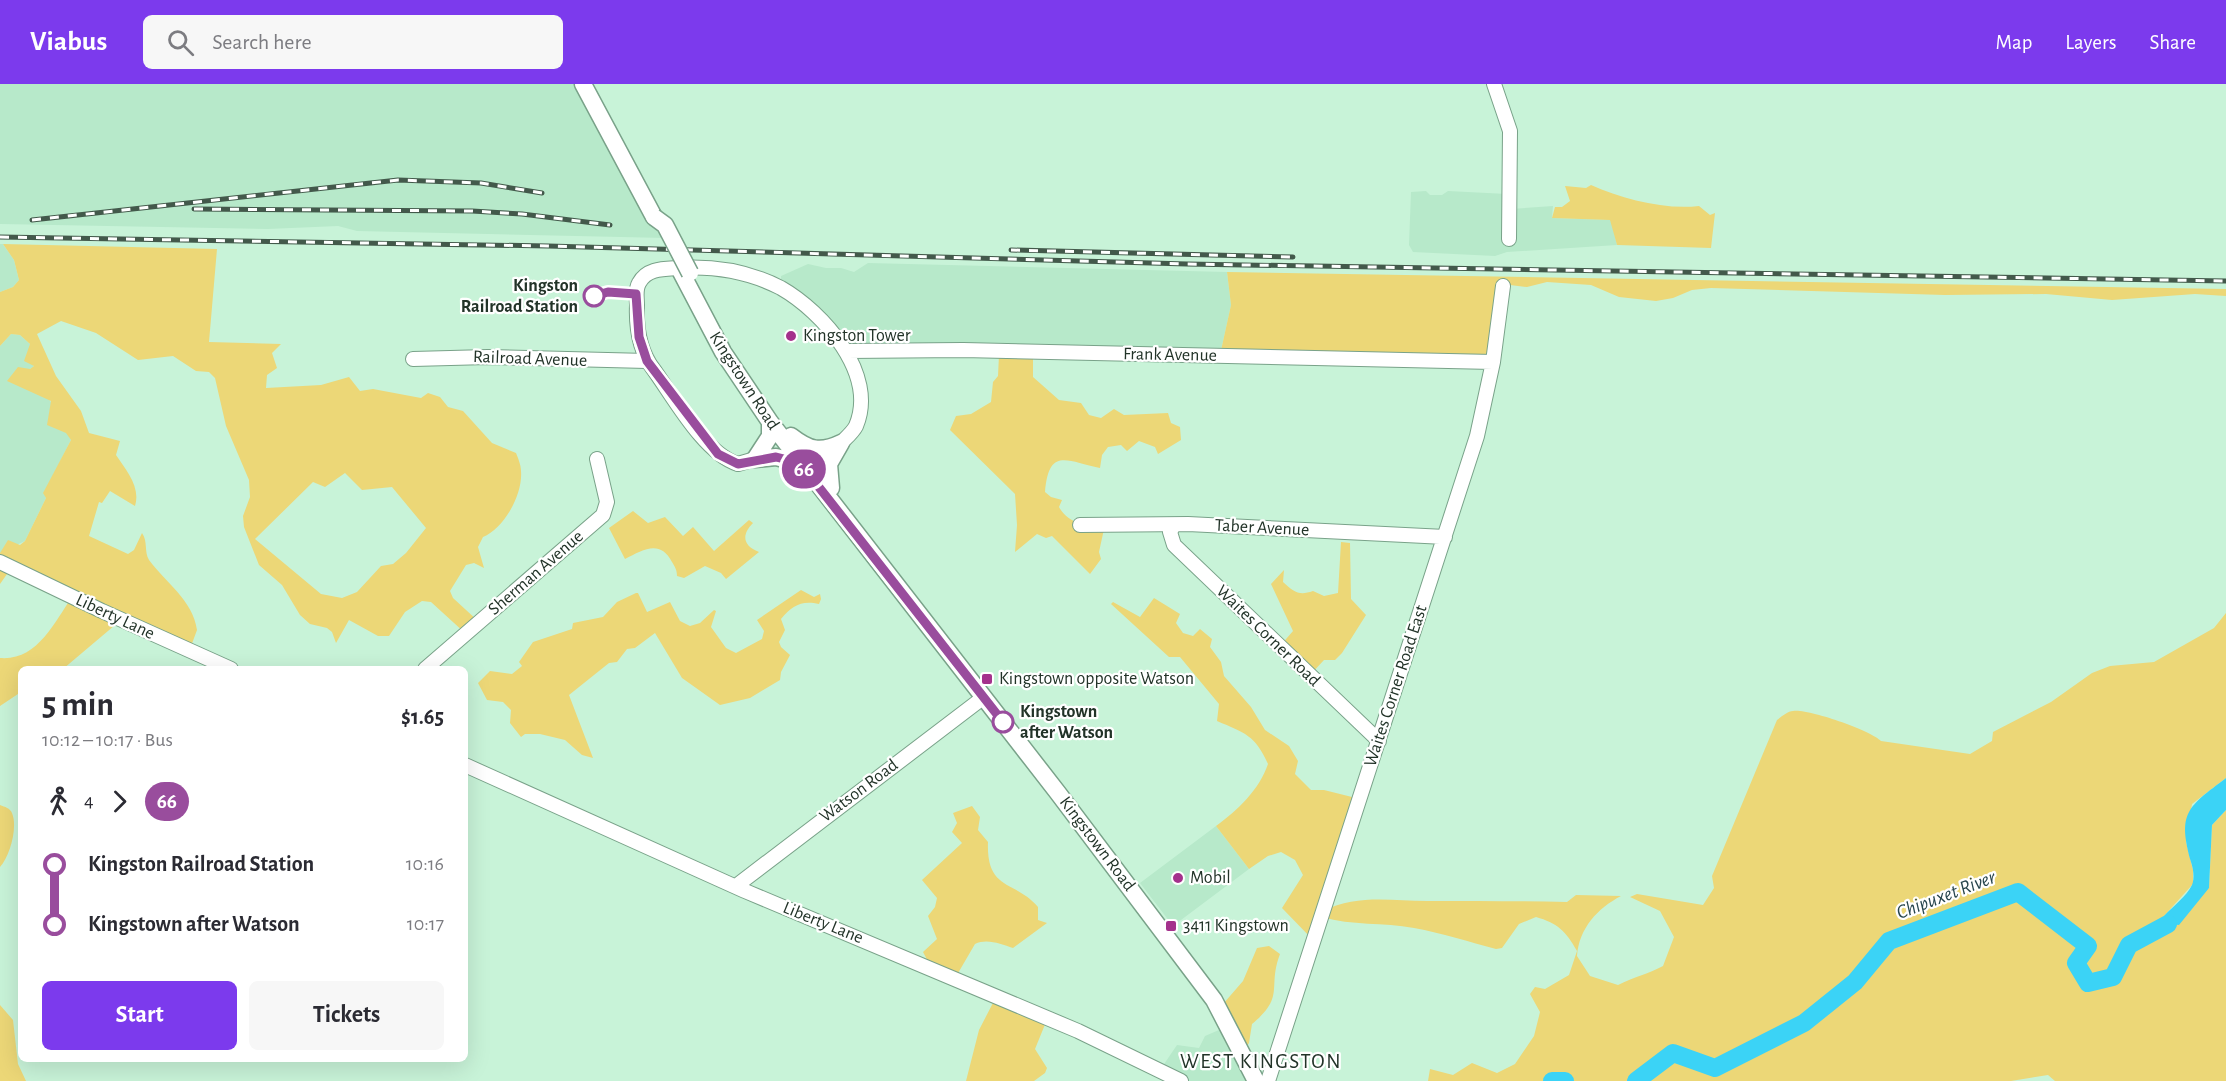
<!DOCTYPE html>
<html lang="en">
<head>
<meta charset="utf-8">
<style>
  :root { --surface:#fff; --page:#f7f7f7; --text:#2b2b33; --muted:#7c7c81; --accent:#7c3aed }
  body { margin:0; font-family:"Alegreya Sans",sans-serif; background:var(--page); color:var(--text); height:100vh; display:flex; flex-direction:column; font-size:22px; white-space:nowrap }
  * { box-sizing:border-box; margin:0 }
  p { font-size:20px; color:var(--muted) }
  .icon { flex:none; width:33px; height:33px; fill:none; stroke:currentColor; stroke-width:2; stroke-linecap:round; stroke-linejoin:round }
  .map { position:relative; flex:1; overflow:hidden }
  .drawer { position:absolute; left:18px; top:582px; width:450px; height:396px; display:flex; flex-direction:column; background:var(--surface); border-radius:9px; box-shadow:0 6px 24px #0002 }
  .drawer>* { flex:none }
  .badge { padding:0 12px; border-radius:20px; font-size:21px; line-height:39px }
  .map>.badge { position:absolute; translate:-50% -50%; box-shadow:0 0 0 3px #fff }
  .legs { display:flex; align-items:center; gap:9px; height:66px; padding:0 24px; font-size:20px }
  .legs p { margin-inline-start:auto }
  .summary { display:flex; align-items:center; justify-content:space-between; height:102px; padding:0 24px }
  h1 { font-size:33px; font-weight:700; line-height:45px }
  .cta { display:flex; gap:12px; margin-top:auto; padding:12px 24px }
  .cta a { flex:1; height:69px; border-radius:9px; background:var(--accent); color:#fff; font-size:24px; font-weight:700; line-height:69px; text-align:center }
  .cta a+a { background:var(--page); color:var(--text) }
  ul { padding:0 24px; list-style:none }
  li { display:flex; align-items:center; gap:21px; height:60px; font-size:22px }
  li i { display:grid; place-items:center; width:9px; height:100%; margin:0 8px; background:currentColor }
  li i::after { content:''; width:15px; height:15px; margin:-8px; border:4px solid; border-radius:50%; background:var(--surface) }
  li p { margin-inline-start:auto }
  li:first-child i { background:linear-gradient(#0000 50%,currentColor 0) }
  li:last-child i { background:linear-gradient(currentColor 50%,#0000 0) }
  header { display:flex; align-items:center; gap:36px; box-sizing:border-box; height:84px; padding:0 30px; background:var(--accent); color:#fff }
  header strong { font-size:28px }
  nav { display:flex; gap:33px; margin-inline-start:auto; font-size:21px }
  .search { width:420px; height:54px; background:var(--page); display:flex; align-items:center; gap:15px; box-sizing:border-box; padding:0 21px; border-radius:9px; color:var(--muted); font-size:22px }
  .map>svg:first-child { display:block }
</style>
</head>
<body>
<header>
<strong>Viabus</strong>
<div class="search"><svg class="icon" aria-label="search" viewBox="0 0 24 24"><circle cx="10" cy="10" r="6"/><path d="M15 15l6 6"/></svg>Search here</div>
<nav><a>Map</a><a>Layers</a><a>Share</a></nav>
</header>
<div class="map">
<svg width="2226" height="997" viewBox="0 0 2226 997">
  <rect width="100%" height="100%" fill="#c8f3d8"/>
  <path fill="#b7e9ca" d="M0,0h584l82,154 -309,-7 -19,-5 -70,3 -268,-5z
    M1426,107l4,4h12l6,-4 59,3 3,15 43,-3 -1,12 59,2 6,25 -110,7 -12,4 -82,-4 -4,-7 2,-53z
    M0,160h3l11,16 5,20 -6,7 -13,5z
    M868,179l359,9 4,33 -11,50 -356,-5 -28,-9 -55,-48v-17l27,-12 18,4h15l13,4z
    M11,250l9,1 10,9 -2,17 6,5 -4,3h-6l27,33 20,38 -27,53 2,5 -21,43 -25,12v-207z
    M1216,742l33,43 -76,57 -33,-43z
    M1226,943l24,54h-75l-17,-8 19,-28 22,3 6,-12z"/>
  <path fill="#ecd777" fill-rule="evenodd" d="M1591,101c32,14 73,25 108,21l11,9 5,-2 -4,35 -94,-3 -7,-25 -58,-2 3,-11h7l8,-6 -5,-15 21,2z
    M3,160l214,5 -8,93 72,2 -9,9 5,15 -10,7 -1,13 55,-3 28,-8 11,14 13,-2 48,9 7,-5 12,4 8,10 15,4 29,32 24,10c2,5 5,12 5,18 2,24 -17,57 -38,66l-5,10 6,21 -10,-5 -8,2 -16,26 3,7 25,23 -13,12 -34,-31 -9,-1 -17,11 -16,24h-11l-29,-16 -13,23 -4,-11 -5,-4 -17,-4 -10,-9 -18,-30 -23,-20 -15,-38 -1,-11 7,-19 -1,-17 -23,-54 -11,-48 -6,-6 -13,-1 -23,-15 -35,4 -42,-27 -35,-12 -24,13 19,42 25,35 8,22 31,8 -4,14c10,15 25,32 19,51l-25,-15 -8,12 -3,-1 -10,34 39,18 6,-4 8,-17c6,8 2,19 7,27 16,22 44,40 48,70l-7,19 -69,-29 -58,49h-42v23l-21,14v-48c37,3 54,-35 72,-61l-60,-30 -12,17v-31l8,-13 12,5 5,-4 21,-43 -3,-5 28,-53 -5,-7 -19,-8 4,-24 -44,-20 11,-14 12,2 4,-3 -10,-5 6,-17 -10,-9 -9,-1 -11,12v-54l13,-5 6,-7 -5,-20zM345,389l17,17 30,-3 34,41 -20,25 -13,11 -12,2 -24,26 -15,6 -21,-4 -66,-55 58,-57 12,5z
    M1227,188l999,17v7l-31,-2 -83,6 -66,-6 -101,1 -234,-7 -19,2 -19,8 -17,3 -37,-4 -28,-12 -44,-3 -20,5 -25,-3 -7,74 -275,-3 11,-50z
    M1033,269v24l26,23 22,3 8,12 12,3 13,-9 10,6 44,-2 3,10 9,4 1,13 -23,14 -3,-7 -16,-6 -12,10 -6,-6 -13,2 -6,8 -2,13c-34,-7 -51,-21 -55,24l6,5 11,3 -3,7c9,17 28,18 45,22l-5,23 2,7 -11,15 -38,-38 -6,2 -9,-4 -22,18 2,-27 -2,-31 -65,-64 6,-14 15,-2 20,-12 2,-20 5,-6 1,-21z
    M633,427l15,12 17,-6 18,19 10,-9 21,24 35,-31 4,3c-12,12 -10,23 6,29l-33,27 -5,-6 -16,-7 -21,12 -7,-2c0,-6 -2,-9 -5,-14 -12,-23 -29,-12 -47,-3l-16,-31z
    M1341,458l9,1 1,56 15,16 -24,38 -7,7h-11l-13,14 -31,-28 13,-15 -22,-47 13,-14 -1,12c11,10 16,14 30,9l11,5 14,-3z
    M801,506l13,7 6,-3 1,5 -2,5c-18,-4 -27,2 -38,15l4,11 -6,12 2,5 9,8 -9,17 -1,8 -30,18 -30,7 -38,-27 -27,-45 -20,15 -8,1 -10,13 -8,1 -40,32 24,63 -11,-3 -17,-15 -25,-6h-15l-4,3 -11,-14 1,-13 -8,-8 -16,-2 -9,-17 12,-12 22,3 10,-8 -3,-4 14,-20 39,-13 1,-6 30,-6 14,-15 19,-9h2l9,19 23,-10 10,19 10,5 10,-3 14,-13 2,1 -5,16 15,21 10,5 26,-14 2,-8 -7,-11z
    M1154,514l26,16 -4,9 7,10 10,3 7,-7 12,10 -2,8 11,15 3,14 27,31 14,23 24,16 9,15 -3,13 16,16h13l32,8 -33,113c34,-17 68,-10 104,-10 47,0 93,0 140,1l9,-7 45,1c-23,12 -42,32 -44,60l13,20 28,9c16,-8 30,-11 45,-19l11,-29 -14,-26 -30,-14 7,-3 66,11 11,-17 -2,-12 65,-156c4,-3 11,-9 16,-9 14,-3 79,20 88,30l89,13 22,-13 1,-9 58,-30 41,-29 18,-7 44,-4 60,-34 12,-15v165l-34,26 -6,38 7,28v14l-29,32 45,-28 3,-63 14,-15v271h-171l-7,-6 -37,6h-583l2,-12 23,6 19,-12 25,10 18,-9 19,-28 6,-24 -10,-18 5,-7 10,2 24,-14 8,-24c-11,-20 -20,-28 -41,-34l-17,7 -17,24 -6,1c-27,-7 -54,-16 -82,-21 -31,-6 -62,-2 -92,-11l-10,22 -30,-31 21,-33 -8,-15 -14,-8 -13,4 -19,13 -33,-43c22,-16 43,-36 52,-62 -13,-29 -23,-31 -51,-43l2,-17 -39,-47h-11l-58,-53 2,-2 27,15z
    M0,721c5,2 10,3 12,8 6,14 -2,43 -12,54z
    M972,722l8,11 -2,13 10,12c-2,50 28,38 50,65v13l9,3 -34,25c-12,-4 -26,-10 -38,-4l-21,36 -22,-11 -9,-17 14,-13 -9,-23 7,-9 2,-9 -15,-18 40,-37 -10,-11 5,-9 -4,-10z
    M1269,862l11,8c-13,34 6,42 -28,70l-3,19 -8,12 -24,-44 26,-30 14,-33z
    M995,915l51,23 -11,27 12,19 -2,5 -11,8h-68l13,-51z
    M0,921l13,15 5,44 8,17h-26z"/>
  <path fill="#3bd3f6" d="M2226,694v32l-14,15 -3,63 -30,37 -11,-1 -4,-8c8,-9 23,-20 28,-31 3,-7 1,-17 -1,-23 -14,-50 -3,-55 35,-84z"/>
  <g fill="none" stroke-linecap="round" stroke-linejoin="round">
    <path stroke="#3bd3f6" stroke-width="18" d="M1552,997h13
      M1636,997l37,-28 42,15 89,-45 51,-41 34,-41 129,-49 70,54 -12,17 12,20 25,-6 16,-32 39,-21"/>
    <defs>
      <path id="minor" d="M1494,0l16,47 -1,108
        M847,267l116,-1 530,12
        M413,275l75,-2 159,4
        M755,375l-17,5c-33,-10 -64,-66 -84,-94 -14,-18 -18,-42 -17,-65 0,-7 -2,-15 2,-22 8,-15 25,-14 40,-15 35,-2 71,4 102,20 42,24 97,86 75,138 -3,6 -10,12 -15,17
        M1080,441l108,-1 257,13
        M1174,441l-4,7 4,13 205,196
        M0,478l102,49 129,58
        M425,585l178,-154 4,-13 -10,-43
        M465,681l280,126 333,140 103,50
        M736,802l248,-189
        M1268,997l209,-645 16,-74 10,-76"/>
      <path id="major" d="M583,0l71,133
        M681,188l42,80 47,70 288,371 156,207 42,81
        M791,352c18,14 29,17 50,7
        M755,375l21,-2 24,6
        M755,375l15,-23v-14
        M831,404l-2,-24 12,-21"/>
    </defs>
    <use href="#minor" stroke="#79a289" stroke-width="16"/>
    <use href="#major" stroke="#79a289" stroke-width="19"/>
    <use href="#minor" stroke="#fff" stroke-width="14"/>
    <use href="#major" stroke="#fff" stroke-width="16"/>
    <defs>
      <path id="rail" d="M194,125l278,2 50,3 88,11
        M32,136l366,-40 83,3 61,10
        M0,153l548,9 639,18 1039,17
        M1011,166l282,7"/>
    </defs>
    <use href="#rail" stroke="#43594b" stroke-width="5"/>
    <use href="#rail" stroke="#fff" stroke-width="3" stroke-dasharray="9" stroke-linecap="butt"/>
    <defs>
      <path id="major-bridge" d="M654,133l11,8 25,48"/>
    </defs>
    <use href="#major-bridge" stroke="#79a289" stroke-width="19" stroke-linecap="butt"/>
    <use href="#major-bridge" stroke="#fff" stroke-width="16"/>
  </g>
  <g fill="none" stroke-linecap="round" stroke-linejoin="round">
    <defs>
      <path id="line-1" d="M594,212l14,-4 28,2 3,43 8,24 71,93 20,10 38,-7 24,6 203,259"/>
    </defs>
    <use href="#line-1" stroke="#fff" stroke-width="14"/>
    <use href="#line-1" stroke="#994d9d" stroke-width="9"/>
  </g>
  <g fill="#fff" stroke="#994d9d" stroke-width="3">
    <circle cx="594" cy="212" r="10"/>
    <circle cx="1003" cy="638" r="10"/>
  </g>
  <g fill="#a4318c" stroke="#fff" stroke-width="2">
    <circle cx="791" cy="252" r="6"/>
    <rect x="981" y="589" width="12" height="12" rx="3"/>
    <circle cx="1178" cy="794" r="6"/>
    <rect x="1165" y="836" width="12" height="12" rx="3"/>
  </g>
  <g text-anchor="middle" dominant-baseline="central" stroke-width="4.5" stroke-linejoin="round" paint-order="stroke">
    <g font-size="18" font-weight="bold" fill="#223328" stroke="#fff" text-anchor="end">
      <text x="578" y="202">Kingston<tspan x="578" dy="21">Railroad Station</tspan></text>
      <text x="1020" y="628" text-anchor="start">Kingstown<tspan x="1020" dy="21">after Watson</tspan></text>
    </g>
    <g font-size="18" fill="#223328" stroke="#fff" text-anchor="start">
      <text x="803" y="252">Kingston Tower</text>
      <text x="999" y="595">Kingstown opposite Watson</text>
      <text x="1190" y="794">Mobil</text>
      <text x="1183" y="842">3411 Kingstown</text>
    </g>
    <g font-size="18" fill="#223328" stroke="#fff">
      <text transform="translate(1170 271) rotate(1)">Frank Avenue</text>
      <text transform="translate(530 275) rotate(2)">Railroad Avenue</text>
      <text transform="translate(744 297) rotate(57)">Kingstown Road</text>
      <text transform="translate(1262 444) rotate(3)">Taber Avenue</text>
      <text transform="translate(536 489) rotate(-41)">Sherman Avenue</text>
      <text transform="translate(115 533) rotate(25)">Liberty Lane</text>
      <text transform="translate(1268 552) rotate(44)">Waites Corner Road</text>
      <text transform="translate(1396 602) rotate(-72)">Waites Corner Road East</text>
      <text transform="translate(859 707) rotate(-37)">Watson Road</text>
      <text transform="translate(1097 760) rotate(53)">Kingstown Road</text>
      <text transform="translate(823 839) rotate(22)">Liberty Lane</text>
    </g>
    <g font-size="20" font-style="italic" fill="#27454d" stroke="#fff">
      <text transform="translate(1946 811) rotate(-21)">Chipuxet River</text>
    </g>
    <g font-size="21" letter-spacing="1.5" fill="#223328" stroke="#fff">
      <text x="1261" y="977">WEST KINGSTON</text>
    </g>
  </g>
</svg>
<b class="badge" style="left:804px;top:385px;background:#994d9d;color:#fff">66</b>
<section class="drawer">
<div class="summary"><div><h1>5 min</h1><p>10:12 – 10:17 · Bus</p></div><b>$1.65</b></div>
<div class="legs"><svg class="icon" aria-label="walk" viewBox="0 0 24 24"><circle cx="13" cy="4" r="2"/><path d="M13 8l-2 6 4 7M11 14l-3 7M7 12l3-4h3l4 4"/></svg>4<svg class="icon" aria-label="forward" viewBox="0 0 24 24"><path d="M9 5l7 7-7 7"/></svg><b class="badge" style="background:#994d9d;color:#fff">66</b></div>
<ul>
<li><i style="color:#994d9d"></i><b>Kingston Railroad Station</b><p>10:16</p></li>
<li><i style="color:#994d9d"></i><b>Kingstown after Watson</b><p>10:17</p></li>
</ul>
<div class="cta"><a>Start</a><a>Tickets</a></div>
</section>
</div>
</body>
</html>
